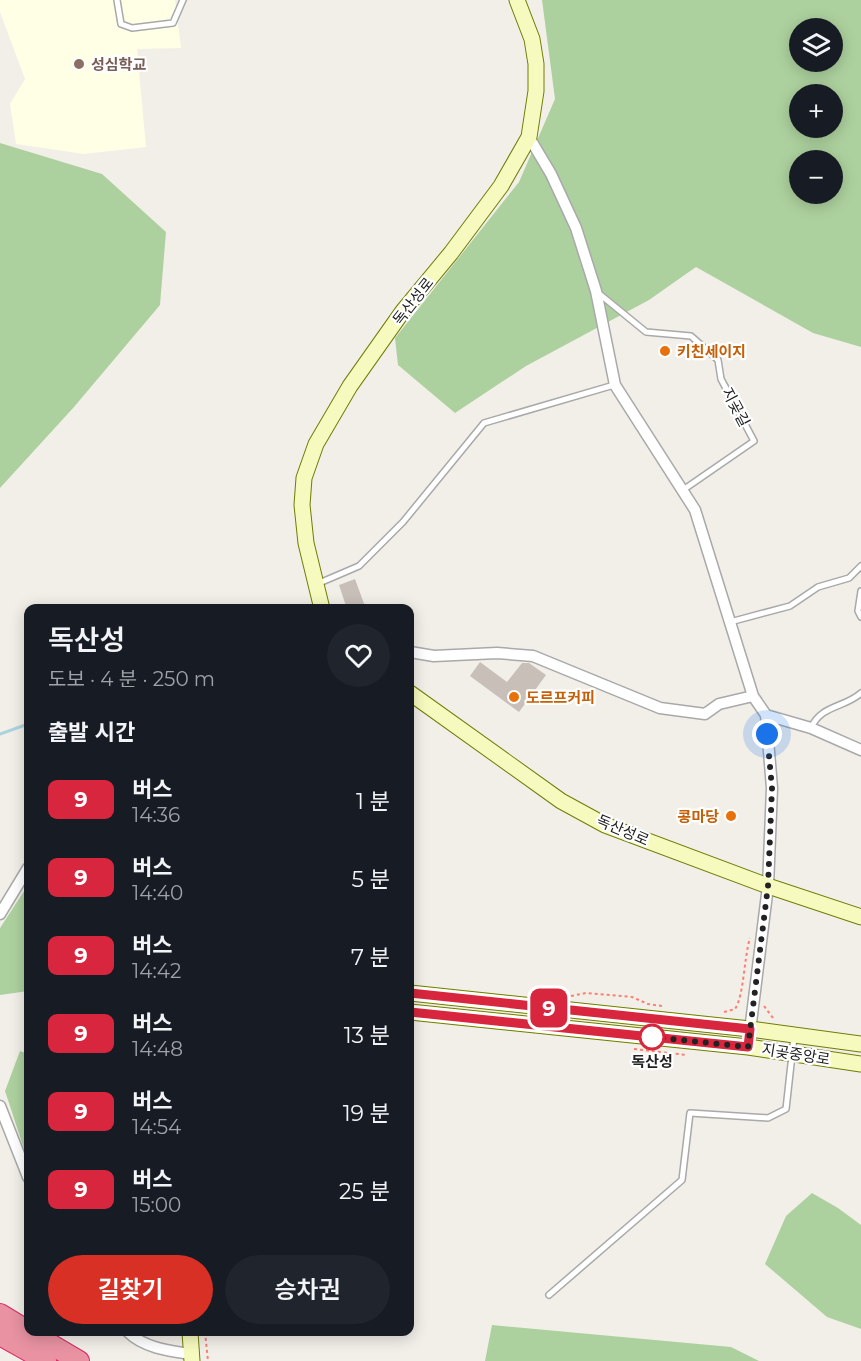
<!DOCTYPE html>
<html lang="ko">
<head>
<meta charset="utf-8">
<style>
  :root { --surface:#171b24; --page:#20242c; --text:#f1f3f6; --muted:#9ea1a6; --accent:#d93025 }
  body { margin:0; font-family:Montserrat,"Noto Sans KR",sans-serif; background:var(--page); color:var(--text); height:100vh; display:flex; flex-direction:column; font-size:22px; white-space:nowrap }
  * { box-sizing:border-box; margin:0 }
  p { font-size:20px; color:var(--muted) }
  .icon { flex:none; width:33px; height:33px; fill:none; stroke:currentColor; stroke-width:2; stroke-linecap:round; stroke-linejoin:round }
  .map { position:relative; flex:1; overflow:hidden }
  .details { position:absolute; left:24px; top:604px; width:390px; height:732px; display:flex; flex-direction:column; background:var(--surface); border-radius:12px; box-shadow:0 3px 15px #0003 }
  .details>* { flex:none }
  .badge { padding:0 12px; border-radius:9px; font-size:21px; line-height:39px }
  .controls { position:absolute; left:789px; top:18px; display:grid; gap:12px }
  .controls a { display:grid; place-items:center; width:54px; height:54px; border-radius:50%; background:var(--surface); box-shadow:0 3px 15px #0003; font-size:30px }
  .you { position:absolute; width:30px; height:30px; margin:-15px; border:4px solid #fff; border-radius:50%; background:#1a73e8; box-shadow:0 0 0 9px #1a73e833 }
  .map>.badge { position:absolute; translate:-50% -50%; box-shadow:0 0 0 3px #fff }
  h2 { padding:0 24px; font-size:22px; line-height:54px }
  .round { display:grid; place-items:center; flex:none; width:63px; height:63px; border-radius:32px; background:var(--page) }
  .overview { display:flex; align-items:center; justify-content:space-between; height:102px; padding:0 24px }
  h1 { font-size:28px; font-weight:600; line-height:45px }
  .action { display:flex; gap:12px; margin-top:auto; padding:12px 24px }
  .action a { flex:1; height:69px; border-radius:36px; background:var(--accent); color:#fff; font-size:24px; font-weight:600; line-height:69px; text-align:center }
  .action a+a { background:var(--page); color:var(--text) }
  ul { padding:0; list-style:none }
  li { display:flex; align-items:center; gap:18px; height:78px; padding:0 24px }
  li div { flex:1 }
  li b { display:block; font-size:22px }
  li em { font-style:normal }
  li .badge { min-width:66px; font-weight:700; text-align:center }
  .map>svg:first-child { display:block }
</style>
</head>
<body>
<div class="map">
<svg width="861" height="1361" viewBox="0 0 861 1361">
  <rect width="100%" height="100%" fill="#f2efe9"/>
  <path fill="#ffffe5" d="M0,0h175l6,48 -44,1 9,98 -62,7 -68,-10 -6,-40 15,-25 -25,-67z"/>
  <path fill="#add19e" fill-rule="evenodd" d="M542,0h319v347l-48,-14 -117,-66 -47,33 -123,66 -71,47 -57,-48 -3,-27 124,-156 36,-83zM800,28h32v34h-32zM800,94h32v34h-32zM800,160h32v34h-32z
    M0,143l102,31 64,58 -6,73 -86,102 -74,81z
    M28,885v106l-28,4v-67z
    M20,1051l8,3v107l-23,-70z
    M812,1193l26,15 23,17v104l-34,-12 -62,-53 21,-48z
    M492,1325l239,22 28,14h-274z"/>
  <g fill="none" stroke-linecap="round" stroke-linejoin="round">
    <path stroke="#aad3df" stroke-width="3" d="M0,734l28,-10"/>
  </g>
  <path fill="#c7bfb8" d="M355,579l11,30h-19l-8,-24z
    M480,662l27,20 15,-19h7l17,12 -27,37 -49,-36z"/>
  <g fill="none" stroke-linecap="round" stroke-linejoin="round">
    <defs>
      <path id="lane" d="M117,0l4,24 11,4 41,-5 10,-23
        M597,292l49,40 45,4 27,24 3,19 33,62 -71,49
        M317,584l42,-18 44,-44 81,-99 130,-38
        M861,591l-3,20 3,6
        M730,622l60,-16 28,-19 31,-9 12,-12
        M811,728c10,-23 33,-20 50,-35
        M549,1295l133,-115 8,-67 78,5 18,-9 8,-72"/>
      <path id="street" d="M529,137l22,37 25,54 20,63 19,94 80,125 58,186 13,19 6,73 -4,98 -20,161
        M410,652l24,4 63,-3 36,3 127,52 45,6 14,-10 34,-8
        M766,715l45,13 50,22
        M0,914l28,-46
        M0,1106l28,71
        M128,1332c16,16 42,19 63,22"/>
      <path id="secondary" d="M322,609l-16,-66 -4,-38 2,-27 12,-34 34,-58 53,-75 48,-58 50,-67 28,-49 7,-46v-27l-4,-25 -15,-39
        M410,693l151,108 44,24 163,61 93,31
        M410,993l340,36 111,15
        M410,1012l338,35 113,17
        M190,1332l2,29"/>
      <path id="highway" d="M0,1314l28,17
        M30,1332l49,29
        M0,1335l46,26"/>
    </defs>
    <use href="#lane" stroke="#a9a9a9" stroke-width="8"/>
    <use href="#street" stroke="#a9a9a9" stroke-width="13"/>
    <use href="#secondary" stroke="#707d05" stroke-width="17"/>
    <use href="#highway" stroke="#dc2a67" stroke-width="22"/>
    <path stroke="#fa8072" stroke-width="2" stroke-dasharray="3 3" stroke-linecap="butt" d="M571,996l15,-3 46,4 16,7 14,2
      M764,1006l9,12
      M724,1012l11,-3c9,-13 9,-52 15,-71
      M634,1049l53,6
      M205,1332l3,29"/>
    <use href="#lane" stroke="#fff" stroke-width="5"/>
    <use href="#street" stroke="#fff" stroke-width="10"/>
    <use href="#secondary" stroke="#f7fabf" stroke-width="15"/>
    <use href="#highway" stroke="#e892a2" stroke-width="20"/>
  </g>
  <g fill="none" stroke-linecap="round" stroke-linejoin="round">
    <defs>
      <path id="line" d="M410,993l340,36 -2,18 -338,-35"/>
    </defs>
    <use href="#line" stroke="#fff" stroke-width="14"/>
    <use href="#line" stroke="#d7263d" stroke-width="9"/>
    <path stroke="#222" stroke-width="6" stroke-dasharray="0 10.8" d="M652,1037l96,10 20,-161 4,-98 -5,-54"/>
  </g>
  <circle fill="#8d6e63" stroke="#fff" stroke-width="2" cx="79" cy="64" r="6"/>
  <g fill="#e8710a" stroke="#fff" stroke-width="2">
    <circle cx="665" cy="351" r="6"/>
    <circle cx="514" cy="697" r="6"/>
    <circle cx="731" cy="816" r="6"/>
  </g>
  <circle fill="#fff" stroke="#d7263d" stroke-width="3" cx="652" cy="1037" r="12"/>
  <g text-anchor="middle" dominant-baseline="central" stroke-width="4.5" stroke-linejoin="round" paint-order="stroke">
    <g font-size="15" font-weight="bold" fill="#785e54" stroke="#fff" text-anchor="start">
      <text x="91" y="64">성심학교</text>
    </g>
    <g font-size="15" fill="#222" stroke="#fff">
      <text transform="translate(413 301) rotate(-52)">독산성로</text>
      <text transform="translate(736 407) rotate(62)">지곶길</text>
      <text transform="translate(623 830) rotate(23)">독산성로</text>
      <text transform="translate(796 1054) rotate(9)">지곶중앙로</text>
    </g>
    <g font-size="15" font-weight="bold" fill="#c56008" stroke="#fff" text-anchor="start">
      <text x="677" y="351">키친세이지</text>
      <text x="526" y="697">도르프커피</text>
      <text x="719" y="816" text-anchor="end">콩마당</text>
    </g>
    <g font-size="15" font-weight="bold" fill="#222" stroke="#fff">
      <text x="652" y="1061">독산성</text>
    </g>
  </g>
</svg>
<div class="controls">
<a><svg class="icon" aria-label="layers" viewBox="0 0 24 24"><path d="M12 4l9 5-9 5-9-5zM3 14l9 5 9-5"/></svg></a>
<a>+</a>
<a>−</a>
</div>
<div class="you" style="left:767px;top:734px"></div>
<b class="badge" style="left:549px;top:1008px;background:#d7263d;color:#fff">9</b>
<section class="details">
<div class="overview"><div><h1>독산성</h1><p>도보 · 4 분 · 250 m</p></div><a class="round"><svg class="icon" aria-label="heart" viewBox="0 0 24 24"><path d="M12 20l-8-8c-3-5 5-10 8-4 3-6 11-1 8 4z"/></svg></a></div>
<h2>출발 시간</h2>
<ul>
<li><span class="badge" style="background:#d7263d;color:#fff">9</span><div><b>버스</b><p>14:36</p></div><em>1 분</em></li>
<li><span class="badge" style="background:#d7263d;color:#fff">9</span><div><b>버스</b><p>14:40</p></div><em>5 분</em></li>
<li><span class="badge" style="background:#d7263d;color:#fff">9</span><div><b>버스</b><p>14:42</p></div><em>7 분</em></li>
<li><span class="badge" style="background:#d7263d;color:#fff">9</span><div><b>버스</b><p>14:48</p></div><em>13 분</em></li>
<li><span class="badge" style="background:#d7263d;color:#fff">9</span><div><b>버스</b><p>14:54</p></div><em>19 분</em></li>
<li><span class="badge" style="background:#d7263d;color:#fff">9</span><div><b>버스</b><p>15:00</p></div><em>25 분</em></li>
</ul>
<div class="action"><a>길찾기</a><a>승차권</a></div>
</section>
</div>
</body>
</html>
